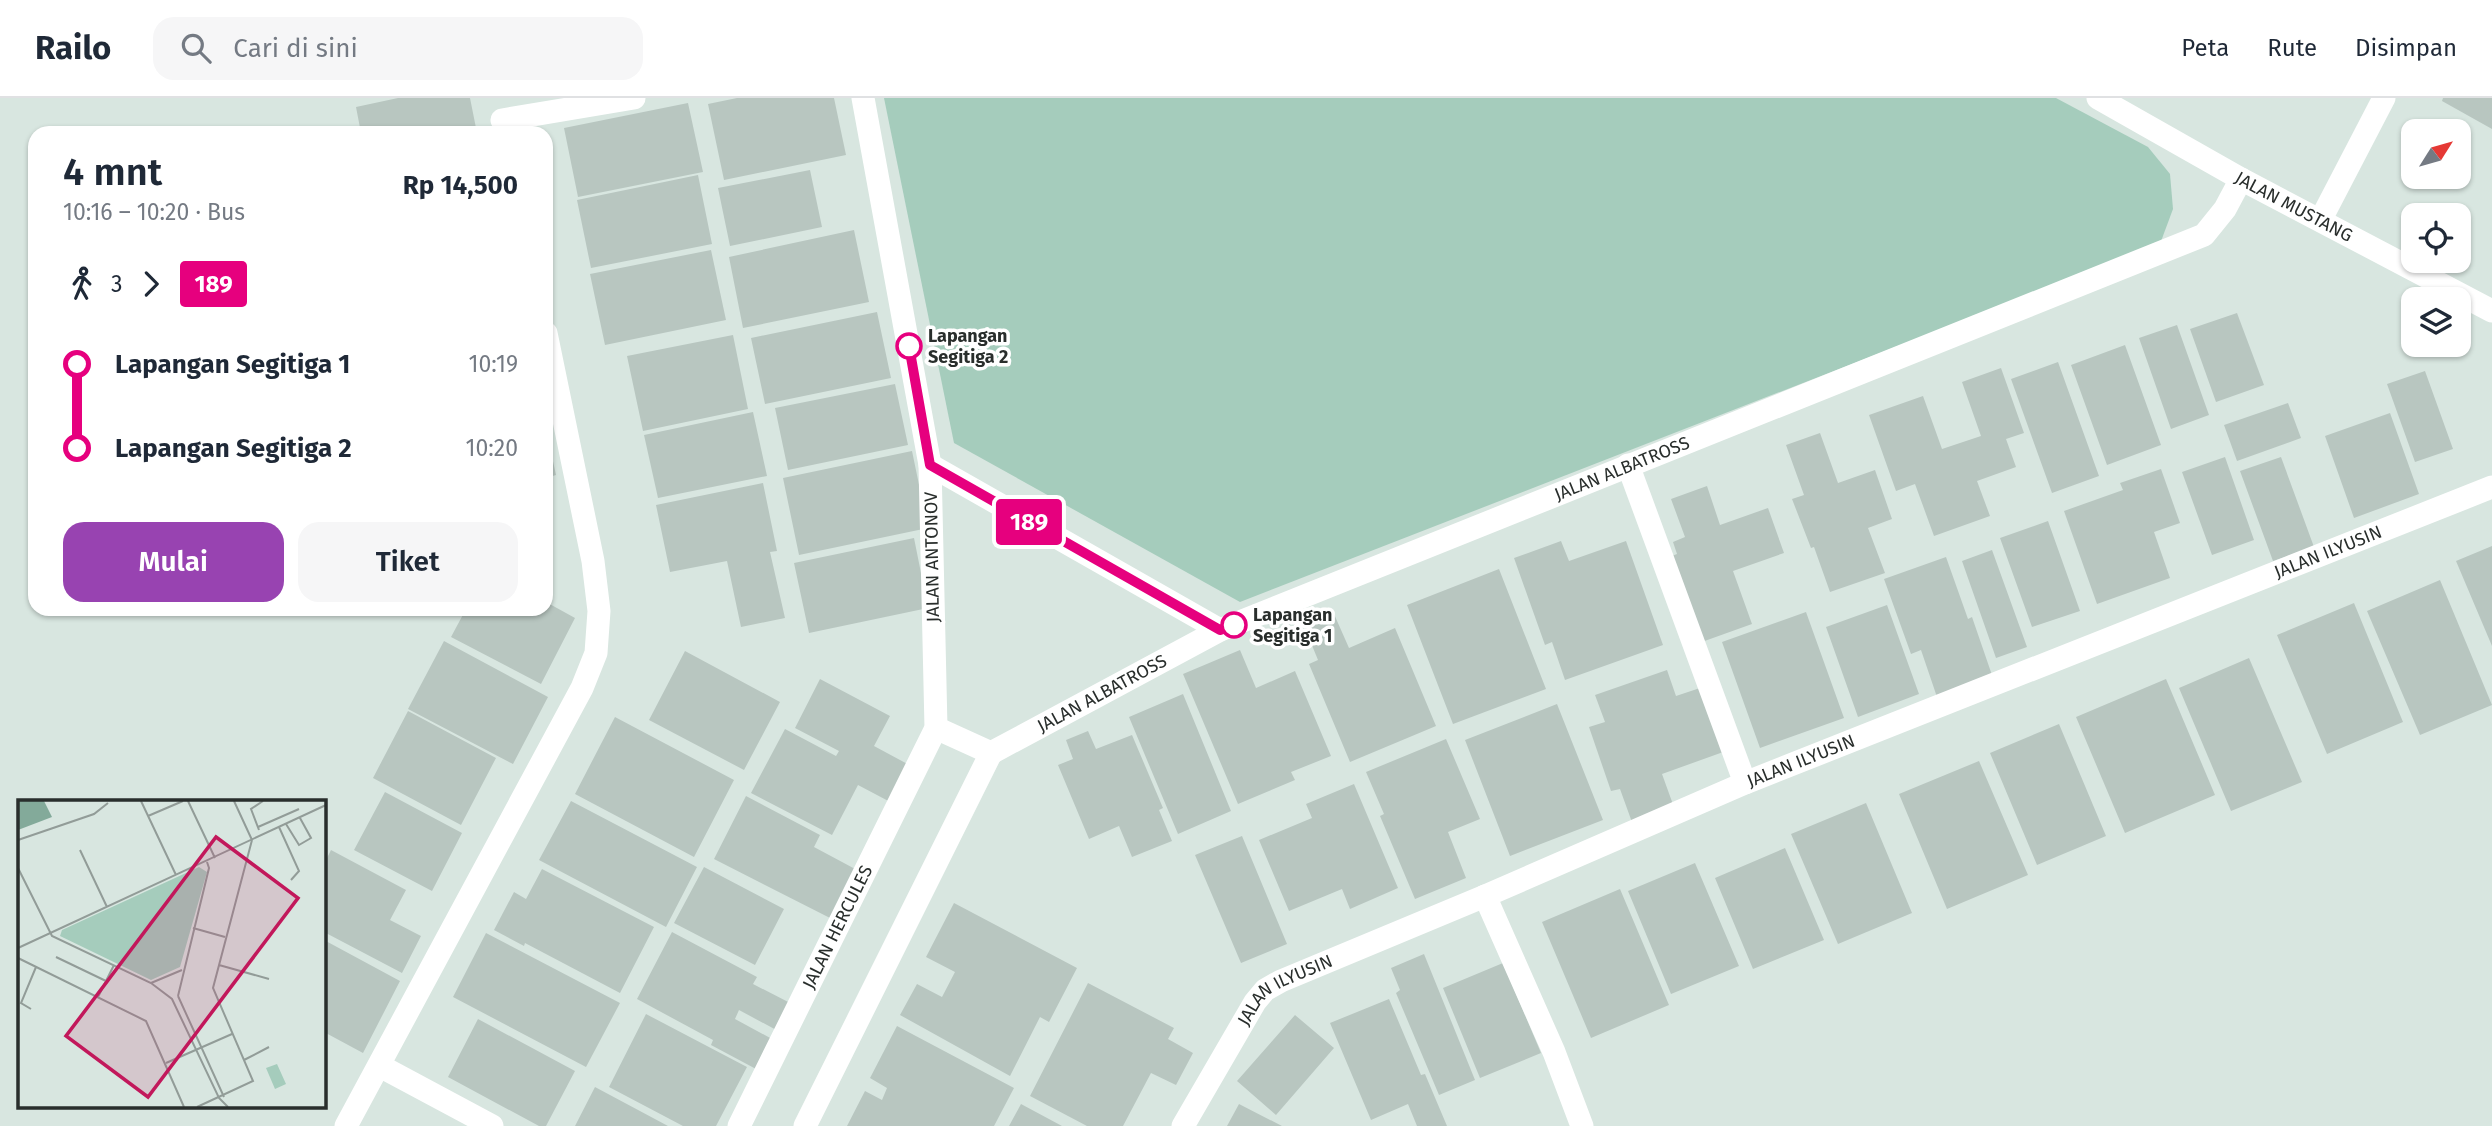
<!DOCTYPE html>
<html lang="id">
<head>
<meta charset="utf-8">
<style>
  :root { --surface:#fff; --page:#f6f6f7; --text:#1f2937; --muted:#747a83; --line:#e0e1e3; --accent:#9843b1 }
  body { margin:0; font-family:"Fira Sans",sans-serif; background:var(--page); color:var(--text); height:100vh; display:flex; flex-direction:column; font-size:26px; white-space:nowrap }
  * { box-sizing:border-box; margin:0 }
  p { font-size:23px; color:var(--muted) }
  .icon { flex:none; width:38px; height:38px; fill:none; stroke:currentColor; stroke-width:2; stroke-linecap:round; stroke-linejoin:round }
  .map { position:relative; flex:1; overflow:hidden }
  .details { position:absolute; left:28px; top:28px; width:525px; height:490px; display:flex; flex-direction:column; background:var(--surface); border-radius:21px; box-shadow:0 2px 5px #0004 }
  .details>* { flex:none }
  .badge { padding:0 14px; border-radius:5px; font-size:24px; line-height:46px }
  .needle { width:46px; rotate:53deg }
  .tools { position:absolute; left:2401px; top:21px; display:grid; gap:14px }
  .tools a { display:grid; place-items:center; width:70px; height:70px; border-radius:14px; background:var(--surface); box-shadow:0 2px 5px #0004; font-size:35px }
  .map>.badge { position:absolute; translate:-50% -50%; box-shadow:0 0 0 4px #fff }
  .legs { display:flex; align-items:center; gap:10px; height:77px; padding:0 35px; font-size:23px }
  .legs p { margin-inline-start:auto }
  .summary { display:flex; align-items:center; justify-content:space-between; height:119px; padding:0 35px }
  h1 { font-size:38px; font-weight:600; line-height:52px }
  .primary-button { display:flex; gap:14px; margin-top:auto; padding:14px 35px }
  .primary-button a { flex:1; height:80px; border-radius:21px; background:var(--accent); color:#fff; font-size:28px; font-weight:600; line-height:80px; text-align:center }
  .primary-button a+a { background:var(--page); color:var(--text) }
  ul { padding:0 35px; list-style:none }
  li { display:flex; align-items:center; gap:24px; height:84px; font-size:26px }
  li i { display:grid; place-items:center; width:10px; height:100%; margin:0 9px; background:currentColor }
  li i::after { content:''; width:18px; height:18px; margin:-9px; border:5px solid; border-radius:50%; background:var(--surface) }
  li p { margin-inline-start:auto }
  li:first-child i { background:linear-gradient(#0000 50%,currentColor 0) }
  li:last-child i { background:linear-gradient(currentColor 50%,#0000 0) }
  header { display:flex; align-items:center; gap:42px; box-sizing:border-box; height:98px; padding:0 35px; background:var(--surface); border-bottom:2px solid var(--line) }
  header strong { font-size:33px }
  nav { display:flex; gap:38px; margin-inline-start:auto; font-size:24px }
  .search { width:490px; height:63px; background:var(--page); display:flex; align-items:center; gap:18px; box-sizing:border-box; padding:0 24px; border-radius:21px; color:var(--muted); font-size:26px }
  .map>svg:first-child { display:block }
</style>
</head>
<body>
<header>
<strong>Railo</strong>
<div class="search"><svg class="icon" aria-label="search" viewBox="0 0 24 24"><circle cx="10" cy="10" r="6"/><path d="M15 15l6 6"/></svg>Cari di sini</div>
<nav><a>Peta</a><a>Rute</a><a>Disimpan</a></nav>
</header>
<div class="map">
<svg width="2492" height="1028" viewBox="0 0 2492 1028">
  <rect width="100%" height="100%" fill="#d8e6e0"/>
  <path fill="#a5ccbc" d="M884,0h1172l92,49 22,27 3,35 -13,35 -920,358 -286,-159z"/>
  <path fill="#b8c6c0" d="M398,0h72l7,35h-116l-5,-26z
    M737,0h97l12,57 -122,25 -16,-76z
    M2443,0h49v31l-50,-28z
    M688,5l15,69 -125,25 -14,-69z
    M810,72l12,57 -92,19 -12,-58z
    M698,77l14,69 -121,24 -14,-68z
    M854,132l15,72 -126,26 -14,-71z
    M711,152l15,70 -121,25 -15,-71z
    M877,214l14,66 -126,26 -14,-66z
    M2237,215l27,72 -48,17 -26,-73z
    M2177,227l32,90 -38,14 -32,-91z
    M733,237l15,74 -105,22 -16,-75z
    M2125,247l36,100 -54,20 -36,-100z
    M2058,264l41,114 -47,17 -41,-114z
    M2001,270l23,65 -18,6 10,28 -39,14 13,35 -56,20 -19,-52 -19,7 -27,-76 54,-19 19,53 39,-13 -19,-54z
    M2425,273l28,78 -38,13 -28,-78z
    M895,286l13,61 -120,25 -13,-62z
    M2288,305l13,35 -64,23 -13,-36z
    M753,314l14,64 -109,22 -14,-63z
    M2390,315l29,81 -65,24 -29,-82z
    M546,331l10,46 -10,3z
    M1820,335l18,50 37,-13 17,49 -24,9 17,45 -55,19 -16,-45 -3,1 -19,-49 12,-4 -18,-50z
    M912,353l16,77 -129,27 -16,-77z
    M2225,359l29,83 -42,15 -30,-83z
    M2281,359l33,90 -41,14 -33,-90z
    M2161,371l19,54 -26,9 16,46 -73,26 -33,-93 59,-21 -3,-7z
    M763,385l14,68 -7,1 15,66 -44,9 -14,-66 -57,11 -14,-67z
    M1707,388l13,39 48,-17 16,45 -51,18 19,53 -53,19 -30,-86 8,-3 -4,-12 12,-5 -14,-38z
    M2048,423l32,90 -48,16 -32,-89z
    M914,440l14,70 -119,25 -15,-70z
    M1561,443l8,20 57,-20 37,104 -98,35 -13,-38 -7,3 -31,-87z
    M2492,448v100l-36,-85z
    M1992,452l35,97 -31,11 -34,-97z
    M1946,459l22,62 4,-2 21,61 -56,19 -16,-47 -10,4 -27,-75z
    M1499,471l47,120 -93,35 -46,-119z
    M2440,482l52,125 -72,30 -53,-124z
    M546,504l29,16 -34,66 -90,-47 15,-28h80z
    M2354,505l49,119 -76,32 -50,-119z
    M1887,507l32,89 -61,23 -32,-90z
    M1806,514l38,106 -84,30 -38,-106z
    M1334,516l15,34 46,-20 41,98 -86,36 -41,-98 9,-4 -14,-34z
    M444,543l104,56 -35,67 -105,-55z
    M1240,552l16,38 39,-17 36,85 -40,16 4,8 -57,24 -55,-130z
    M685,553l95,51 -36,68 -95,-50z
    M2249,560l53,124 -71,29 -52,-123z
    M1667,572l9,26 27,-9 23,64 -64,23 13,36 -42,15 -13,-36 -9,2 -22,-64 16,-5 -10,-27z
    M820,581l70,37 -16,30 39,21 -19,37 -36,-19 -26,50 -81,-42 34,-64 51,27 3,-5 -44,-23z
    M2166,581l49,116 -90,38 -49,-116z
    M1183,596l48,117 -53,23 -49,-117z
    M1557,606l46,116 -93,36 -45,-116z
    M408,613l88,47 -35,67 -88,-47z
    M615,619l119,63 -40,77 -119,-63z
    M2059,626l47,112 -69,29 -47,-112z
    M1088,633l8,18 36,-14 31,73 -4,2 13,31 -40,16 -13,-31 -30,13 -31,-74 15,-6 -7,-19z
    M1446,641l34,80 -32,13 18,46 -51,21 -35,-83 4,-2 -18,-42z
    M1979,663l49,114 -81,34 -48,-115z
    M1354,686l44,104 -48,21 -8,-20 -53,22 -30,-71 53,-22 -6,-14z
    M385,694l77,41 -30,58 -78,-41z
    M746,698l74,39 -6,12 43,23 -25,49 -118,-60z
    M571,703l126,66 -31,60 -127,-67z
    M1866,705l46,110 -74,31 -47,-110z
    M1242,738l45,108 -46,19 -46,-108z
    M1785,750l39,92 -71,29 -38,-91z
    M331,752l75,40 -16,30 31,16 -19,37 -78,-41v-68z
    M1695,765l44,103 -68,28 -43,-103z
    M704,769l80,42 -29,56 -81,-42z
    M542,771l112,58 -34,66 -95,-50 -1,3 -30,-16 20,-38 12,7z
    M1620,791l49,116 -78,33 -49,-116z
    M954,805l123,65 -28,54 -9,-5 -30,59 -110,-61 17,-31 25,13 13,-25 -29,-15z
    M672,834l85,45 -4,7 41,21 -14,27 -41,-22 -4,9 37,20 -16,30 -45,-24 2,-5 -76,-41z
    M486,835l134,70 -34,64 -133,-70z
    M324,842l76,41 -37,72 -39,-21z
    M1424,856l51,126 -36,15 -43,-102 4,-3 -9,-22z
    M1503,865l38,90 -61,25 -37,-90z
    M1088,885l86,45 -6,11 25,14 -17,32 -25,-12 -28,53h-36l-57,-30z
    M1389,901l32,76 4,-1 22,52h-30l-9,-22 -37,16 -41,-97z
    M646,916l101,53 -31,59h-33l-74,-39z
    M1295,917l39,33 -58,67 -39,-34z
    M478,921l97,52 -29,55h-7l-91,-49z
    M897,928l117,62 -20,38h-147l18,-35 17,9 5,-12 -17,-10z
    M595,989l73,39h-93z
    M1021,1006l41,22h-53z
    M1239,1006l43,22h-55z"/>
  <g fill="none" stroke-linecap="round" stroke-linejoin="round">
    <g stroke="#fff" stroke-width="23">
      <path id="s1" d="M2098,0l143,81 251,132"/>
      <path d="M502,22l132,-22"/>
      <path d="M2321,121l63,-121"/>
      <path d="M930,367l290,165"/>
      <path d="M1628,367l117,318"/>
      <path d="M936,630l55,25"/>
      <path id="s2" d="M991,655l229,-123 984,-395 21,-26 16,-30"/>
      <path d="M1485,798l69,156 28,74"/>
      <path d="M380,968l112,60"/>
      <path d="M346,1028l236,-438 14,-35 3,-42 -6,-50 -47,-228"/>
      <path id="s3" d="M739,1028l197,-398 -6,-263 -67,-367"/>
      <path d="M805,1028l186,-373"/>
      <path id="s4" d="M1183,1028l72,-124 10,-12 16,-9 204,-85 260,-113 747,-296"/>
    </g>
  </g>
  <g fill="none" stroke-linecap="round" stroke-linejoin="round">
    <defs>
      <path id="line-1" d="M909,248l21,119 290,165 14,-5"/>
    </defs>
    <use href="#line-1" stroke="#fff" stroke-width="16"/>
    <use href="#line-1" stroke="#e6007e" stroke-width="10"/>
  </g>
  <g fill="#fff" stroke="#e6007e" stroke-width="3.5">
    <circle cx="909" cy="248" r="12"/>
    <circle cx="1234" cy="527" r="12"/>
  </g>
  <g text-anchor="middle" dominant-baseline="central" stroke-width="7" stroke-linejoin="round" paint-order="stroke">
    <g font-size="18" fill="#292e2c" stroke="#fff">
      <text stroke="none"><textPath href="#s1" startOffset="224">JALAN MUSTANG</textPath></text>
      <text stroke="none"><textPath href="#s2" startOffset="693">JALAN ALBATROSS</textPath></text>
      <text stroke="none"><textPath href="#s4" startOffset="1309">JALAN ILYUSIN</textPath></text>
      <text transform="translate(932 459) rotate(-91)">JALAN ANTONOV</text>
      <text stroke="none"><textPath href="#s2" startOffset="126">JALAN ALBATROSS</textPath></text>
      <text stroke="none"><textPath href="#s4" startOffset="742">JALAN ILYUSIN</textPath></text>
      <text stroke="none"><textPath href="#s3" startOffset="222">JALAN HERCULES</textPath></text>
      <text stroke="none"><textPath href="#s4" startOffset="175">JALAN ILYUSIN</textPath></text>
    </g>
    <g font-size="18" font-weight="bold" fill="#292e2c" stroke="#fff" text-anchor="start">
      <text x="928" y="238">Lapangan<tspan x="928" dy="21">Segitiga 2</tspan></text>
      <text x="1253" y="517">Lapangan<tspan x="1253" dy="21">Segitiga 1</tspan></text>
    </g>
  </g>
  <g transform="translate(18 702)">
    <rect width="308" height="308" fill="#d8e6e0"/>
    <path d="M181,67l8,5 -27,95 -29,13 -91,-44 2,-6zM259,264l9,20 -11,5 -9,-21z" fill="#a5ccbc"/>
    <path d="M0,1h26l8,16 -34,13z" fill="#83aa9a"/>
    <path fill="none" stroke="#929c98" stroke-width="2" d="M123,1l35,74M170,1l27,57M216,1l18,39M130,16l35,-15M268,24l13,21 12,-7 -11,-20M240,27l41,-18M261,27l20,44 -8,9M241,30l-8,-21 12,-8M0,40l76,-26 14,-11M62,50l27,57M0,68l34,68 99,47 21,16 47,99 9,9M175,128l32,9M0,148l308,-143M38,157l50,24M0,158l128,63 38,86M201,165l50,14M133,183l31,-13M160,196l31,-128 -2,-6M160,196l46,101M80,197l16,-32M13,209l-10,-6 15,-36M226,260l25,-13M148,263l66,-29M179,307l56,-26 -40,-93 39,-148"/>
    <path fill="#c2185b" fill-opacity="0.15" stroke="#c2185b" stroke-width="3.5" d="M198,37l82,61 -150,199 -82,-61z"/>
    <rect width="308" height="308" fill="none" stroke="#292e2c" stroke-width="3.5"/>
  </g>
</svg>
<div class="tools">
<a><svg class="needle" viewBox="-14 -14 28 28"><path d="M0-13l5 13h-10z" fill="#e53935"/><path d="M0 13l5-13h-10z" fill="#747a83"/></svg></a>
<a><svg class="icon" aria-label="locate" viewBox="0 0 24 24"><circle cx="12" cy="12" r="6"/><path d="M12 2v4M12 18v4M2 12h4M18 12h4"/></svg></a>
<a><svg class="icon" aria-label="layers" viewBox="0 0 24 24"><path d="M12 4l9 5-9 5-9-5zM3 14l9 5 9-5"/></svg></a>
</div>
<b class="badge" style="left:1029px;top:424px;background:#e6007e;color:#fff">189</b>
<section class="details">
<div class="summary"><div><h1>4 mnt</h1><p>10:16 – 10:20 · Bus</p></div><b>Rp 14,500</b></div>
<div class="legs"><svg class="icon" aria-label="walk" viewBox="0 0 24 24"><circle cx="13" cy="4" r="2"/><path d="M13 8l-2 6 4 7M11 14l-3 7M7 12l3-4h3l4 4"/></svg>3<svg class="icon" aria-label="forward" viewBox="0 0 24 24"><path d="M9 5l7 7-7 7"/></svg><b class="badge" style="background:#e6007e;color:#fff">189</b></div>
<ul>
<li><i style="color:#e6007e"></i><b>Lapangan Segitiga 1</b><p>10:19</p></li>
<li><i style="color:#e6007e"></i><b>Lapangan Segitiga 2</b><p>10:20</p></li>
</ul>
<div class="primary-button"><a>Mulai</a><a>Tiket</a></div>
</section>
</div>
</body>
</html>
